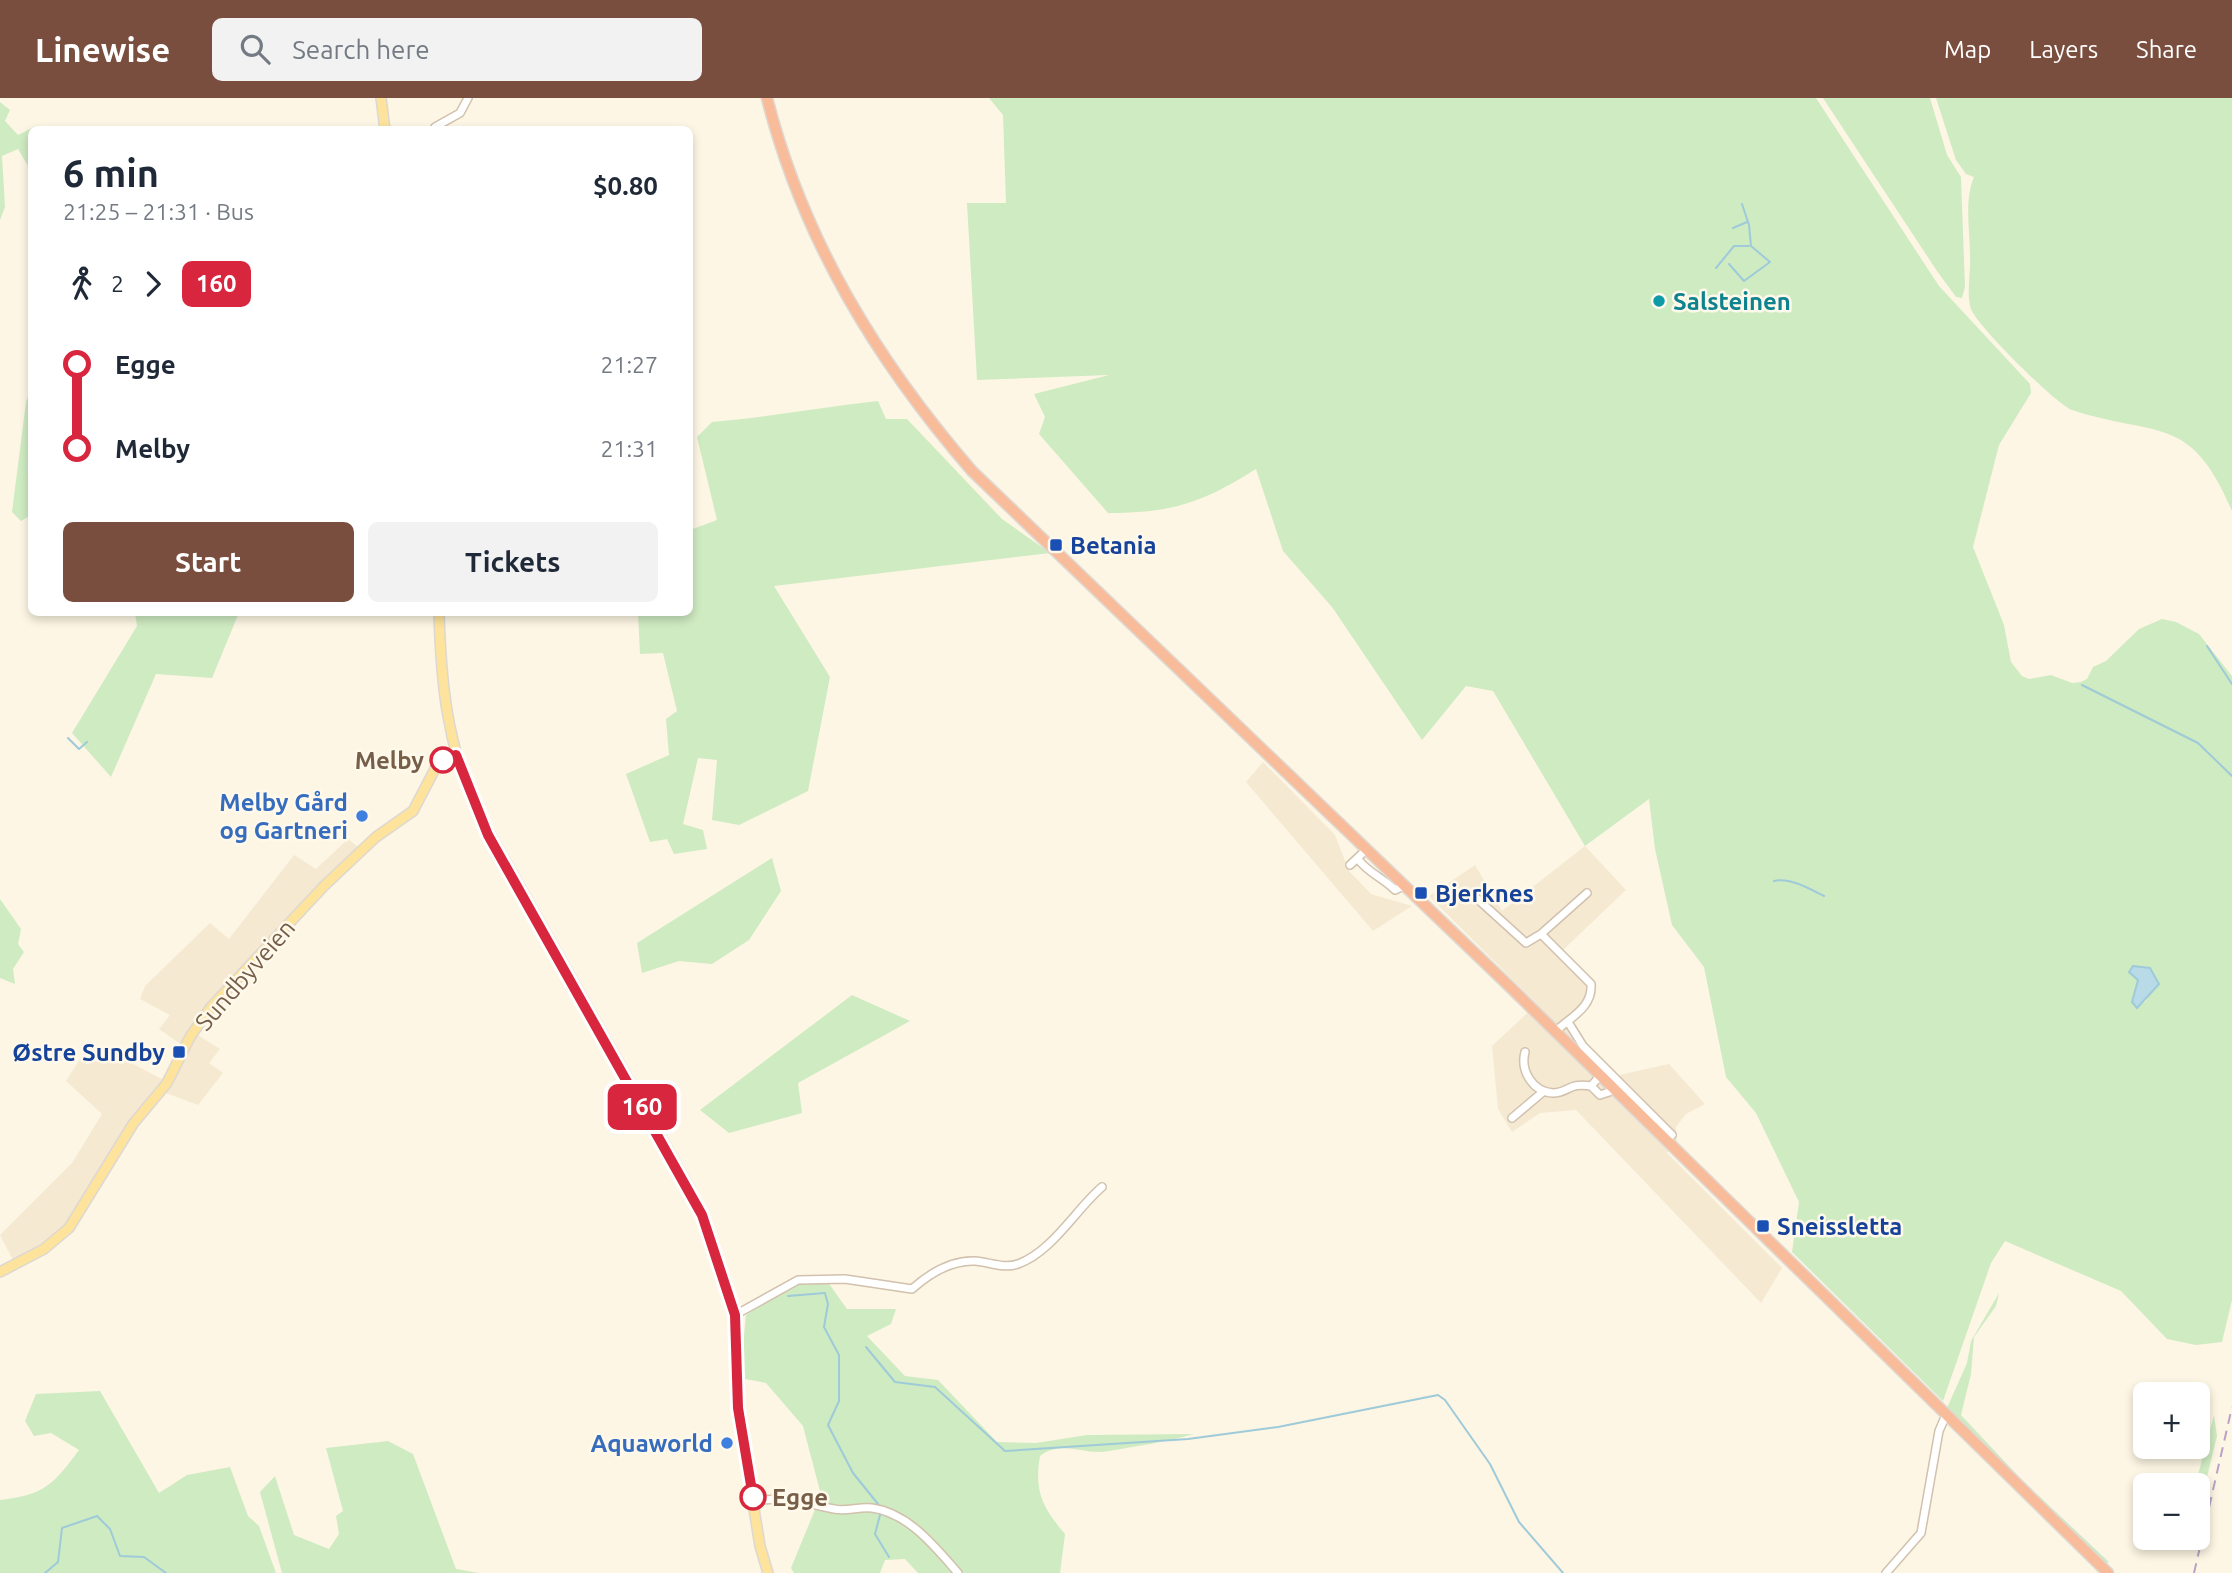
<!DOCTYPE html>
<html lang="en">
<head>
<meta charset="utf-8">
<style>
  :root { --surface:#fff; --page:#f2f2f3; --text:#1f2937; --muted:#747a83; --accent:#7a4e3e }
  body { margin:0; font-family:Ubuntu,sans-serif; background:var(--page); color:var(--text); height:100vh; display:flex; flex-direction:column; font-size:26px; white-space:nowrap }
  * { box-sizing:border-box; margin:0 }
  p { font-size:23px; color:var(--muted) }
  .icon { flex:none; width:38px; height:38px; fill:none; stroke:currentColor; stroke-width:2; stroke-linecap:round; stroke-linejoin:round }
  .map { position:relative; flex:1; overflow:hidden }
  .details { position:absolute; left:28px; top:28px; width:665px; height:490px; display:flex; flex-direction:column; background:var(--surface); border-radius:10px; box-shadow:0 4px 10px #0003 }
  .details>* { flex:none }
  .badge { padding:0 14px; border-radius:10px; font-size:24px; line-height:46px }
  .buttons { position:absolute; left:2133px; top:1284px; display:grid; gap:14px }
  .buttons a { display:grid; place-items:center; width:77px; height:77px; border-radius:10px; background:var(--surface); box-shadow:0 4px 10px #0003; font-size:35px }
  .map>.badge { position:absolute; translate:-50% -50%; box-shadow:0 0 0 4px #fff }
  .legs { display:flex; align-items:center; gap:10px; height:77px; padding:0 35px; font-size:23px }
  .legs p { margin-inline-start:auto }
  .headline { display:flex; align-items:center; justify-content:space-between; height:119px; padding:0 35px }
  h1 { font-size:38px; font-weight:700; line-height:52px }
  .action { display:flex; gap:14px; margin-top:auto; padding:14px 35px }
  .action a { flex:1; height:80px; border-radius:10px; background:var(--accent); color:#fff; font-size:28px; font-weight:700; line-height:80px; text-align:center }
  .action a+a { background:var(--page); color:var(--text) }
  ul { padding:0 35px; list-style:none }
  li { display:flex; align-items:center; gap:24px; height:84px; font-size:26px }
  li i { display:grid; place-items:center; width:10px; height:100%; margin:0 9px; background:currentColor }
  li i::after { content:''; width:18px; height:18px; margin:-9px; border:5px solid; border-radius:50%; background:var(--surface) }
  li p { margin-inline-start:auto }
  li:first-child i { background:linear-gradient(#0000 50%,currentColor 0) }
  li:last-child i { background:linear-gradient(currentColor 50%,#0000 0) }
  header { display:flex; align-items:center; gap:42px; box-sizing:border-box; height:98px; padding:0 35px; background:var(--accent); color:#fff }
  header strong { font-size:33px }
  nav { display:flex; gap:38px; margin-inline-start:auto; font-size:24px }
  .search { width:490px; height:63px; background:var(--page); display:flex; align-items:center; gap:18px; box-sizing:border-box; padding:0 24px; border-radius:10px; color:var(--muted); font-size:26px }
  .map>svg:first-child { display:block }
</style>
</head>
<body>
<header>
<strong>Linewise</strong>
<div class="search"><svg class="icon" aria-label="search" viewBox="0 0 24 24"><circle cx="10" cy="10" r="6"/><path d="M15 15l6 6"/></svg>Search here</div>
<nav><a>Map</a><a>Layers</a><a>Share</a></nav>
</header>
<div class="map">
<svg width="2232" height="1475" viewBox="0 0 2232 1475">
  <rect width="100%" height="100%" fill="#fdf6e4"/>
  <path fill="#f5e9d2" d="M1263,664l72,73 14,36 22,23 41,12 -39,25 -127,-149z
    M348,741l13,10 -168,183 27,17 -11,14 14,10 -25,32 -40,-15 -72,109 -30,37 -42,26 -14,-27 72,-72 30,-49 -36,-33 25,-39 71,37 20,-34 -23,-16 11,-14 -30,-16 5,-13 65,-63 19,16 65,-84 22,14z
    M1585,748l41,44 -63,60 31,32 1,11 -4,12 -18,19 13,22 33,29 50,-11 36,40 -19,10 -10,13 1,15 -10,11 115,115 -21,35 -185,-193 -36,3 -28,19 -14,-23 -6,-63 45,-42 -108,-108 46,-31 27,46z"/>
  <path fill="#cfebc2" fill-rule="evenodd" d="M989,0h827l123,188 91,98 1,9 -32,52 -26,102 31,78 7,37 11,14 7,3 22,-4 21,8 9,-1 6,-3 6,-12 13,-6 33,-32 23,-10 14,3 23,12 33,42v624l-10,42 -26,3 -29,-6 -46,-48 -116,-50 -14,22 -48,138 -151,-149 7,-50 -43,-89 -30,-36 -22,-110 -32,-42 -17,-76 -6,-50 -64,47 -92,-155 -27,-5 -44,54 -90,-133 -49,-56 -27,-82c-54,34 -84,44 -148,44l-69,-79 6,-17 -11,-23 75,-19 -132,5 -10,-177h39l-3,-88zM2133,868l15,1 10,14 -13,21 -8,-14 1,-8 -9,-9z
    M1823,0h107l17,57 14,22 4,110 -3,11 -6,-1 -19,-26z
    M1936,0h296v413c-42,-99 -75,-73 -160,-101 -16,-6 -95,-84 -101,-101 -5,-15 0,-37 -1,-53 0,-25 -6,-56 4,-79l-8,-3 -10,-14z
    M0,4l10,8 -5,11 13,14 18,-9 2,3 -6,1 -1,41 -13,-22 -16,7 3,51 -5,13z
    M31,291v126l-10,6 -9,-9 14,-110z
    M878,303l8,18h21l95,100 48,34 -276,33 56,91 -22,114 -69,34 -27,-5 5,-60 -19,-2 -15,66 20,6 4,19 -33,5 -7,-15 -17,3 -24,-68 43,-19 -3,-36 11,-8 -14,-58 -23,1 -2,-41 52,-1v-82l27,-10 -20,-83 15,-15c56,-5 110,-15 166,-21z
    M226,514l12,3 -26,63 -56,-4 -45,103 -39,-44 65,-107 -2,-13z
    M772,760l9,33 -32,49 -37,24 -33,-3 -37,12 -5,-30z
    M0,801l21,30 -3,15 6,8 -11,17 2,15 -15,-6z
    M852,897l58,26 -112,62 4,30 -73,20 -29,-23z
    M827,1183l20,28h49l-5,15 -24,12 38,40 33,4 59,62 39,1 51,-8 107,-1c-28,8 -56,12 -85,17 -24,5 -48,-12 -69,5 -6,35 2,51 25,78l-5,39h-142l-13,-14 -20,1 -5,13h-86l-3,-5 30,-73 -18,-69 -37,-43 -26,-5 6,-63 51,-33z
    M1999,1195l-3,13 -22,31 -3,37 -10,41 60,64 88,83 -3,1 -159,-155 20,-45 4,-22z
    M100,1293l59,102 28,-18 43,-8 18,49 11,10 17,47h-276v-73c44,-5 53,-15 79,-50l-28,-17 -17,3 -9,-15 11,-27z
    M2214,1317l3,21 -19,78v-28h-3z
    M388,1343l25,13 43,115 23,4h-197l-22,-81 15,-16 19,59 35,14 10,-15 -3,-18 7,-5 -17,-63z"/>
  <path fill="#b8dbe7" stroke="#9ecad9" stroke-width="2" d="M2133,868l17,2 9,16 -22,24 -5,-6 6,-22 -9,-8z"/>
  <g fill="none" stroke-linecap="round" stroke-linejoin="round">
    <path stroke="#9ecad9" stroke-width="2" d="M1733,130l14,-6
      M1729,166l15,17 26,-19 -19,-16 -2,-21 -7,-21
      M1716,170l18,-22h15
      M2207,548l25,38
      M2082,587l116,58 34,33
      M68,640l11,11 8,-7
      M1774,783c16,-4 36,8 50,15
      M788,1198l37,-3 3,11 -4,23 15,28v46l-11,24 25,48 25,31
      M866,1249l29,35 40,5 70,64 183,-12 90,-12 160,-32 7,5 45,64 29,58 44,51
      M880,1417l-5,19 14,23
      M45,1475l13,-11 4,-34 35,-12 13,13 10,27 24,1 22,16"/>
    <defs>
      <path id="minor" d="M436,32l-1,-3 25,-14 8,-15
        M1358,761c9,13 25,19 37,31l10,-5
        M1350,767l17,-16
        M1472,796l54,49 15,-9 46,-41
        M1541,836l50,50c2,23 -20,33 -35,47
        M1568,924l15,24 89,89
        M1525,954c-5,19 8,40 28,41 15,0 16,-11 38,-7l10,-11
        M1591,988l9,9 9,-3
        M1512,1020l32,-27
        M735,1217l63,-35 47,-1 67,10c18,-16 39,-29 63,-28 14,1 29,8 43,3 34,-12 58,-55 84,-77
        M754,1403c38,-5 45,1 80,8 13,3 26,-3 38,-1 37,5 64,40 86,65
        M1886,1475l35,-40 18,-102 7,-16"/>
      <path id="major" d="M381,0l4,32
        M439,514c2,72 8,131 37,197l214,380 24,58 21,68 5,108 20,123 8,27
        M0,1174l44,-23 25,-21 64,-104 34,-41 23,-46 21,-30 113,-121 52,-49 37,-26 23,-44 20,-12"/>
      <path id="highway" d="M767,0c36,142 110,263 205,373l534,512 602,590"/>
    </defs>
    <use href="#minor" stroke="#d1c1ad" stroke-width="10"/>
    <use href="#major" stroke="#ded8d3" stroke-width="12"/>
    <use href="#highway" stroke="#ded8d3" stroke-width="13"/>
    <use href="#minor" stroke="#fff" stroke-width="7"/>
    <use href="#major" stroke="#fde39b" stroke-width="9"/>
    <use href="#highway" stroke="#f9bc9a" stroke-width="10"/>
    <path stroke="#baa2c7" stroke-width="2" stroke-dasharray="10 7" stroke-linecap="butt" d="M2194,1475l38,-166"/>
  </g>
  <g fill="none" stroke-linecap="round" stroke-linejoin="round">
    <defs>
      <path id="line-1" d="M443,662l13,-5 32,80 214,380 33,100 3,93 15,89"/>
    </defs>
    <use href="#line-1" stroke="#fff" stroke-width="16"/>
    <use href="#line-1" stroke="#d7263d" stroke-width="10"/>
  </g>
  <circle fill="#0f9aa8" stroke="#fff9eb" stroke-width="2.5" cx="1659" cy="203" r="7"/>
  <g fill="#1a4fb4" stroke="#fff9eb" stroke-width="2.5">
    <rect x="1049" y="440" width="14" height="14" rx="3.5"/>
    <rect x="1414" y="788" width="14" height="14" rx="3.5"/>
    <rect x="172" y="947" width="14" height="14" rx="3.5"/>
    <rect x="1756" y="1121" width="14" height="14" rx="3.5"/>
  </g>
  <g fill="#fff" stroke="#d7263d" stroke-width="3.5">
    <circle cx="443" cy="662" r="12"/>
    <circle cx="753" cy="1399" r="12"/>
  </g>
  <g fill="#3f7fe0" stroke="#fff9eb" stroke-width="2.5">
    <circle cx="362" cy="718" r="7"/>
    <circle cx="727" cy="1345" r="7"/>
  </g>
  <g text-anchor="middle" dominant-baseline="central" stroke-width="5" stroke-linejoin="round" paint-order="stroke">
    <g font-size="24" font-weight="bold" fill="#0d838f" stroke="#fff9eb" text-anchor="start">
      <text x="1673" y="203">Salsteinen</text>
    </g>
    <g font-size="24" font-weight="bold" fill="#164399" stroke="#fff9eb" text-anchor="start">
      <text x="1070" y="447">Betania</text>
      <text x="1435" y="795">Bjerknes</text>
      <text x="165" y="954" text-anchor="end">Østre Sundby</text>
      <text x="1777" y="1128">Sneissletta</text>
    </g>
    <g font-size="24" font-weight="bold" fill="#765e49" stroke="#fff9eb" text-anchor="end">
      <text x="424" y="662">Melby</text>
      <text x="772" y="1399" text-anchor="start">Egge</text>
    </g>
    <g font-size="24" font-weight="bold" fill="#366cbe" stroke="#fff9eb" text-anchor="end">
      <text x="348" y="704">Melby Gård<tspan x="348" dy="28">og Gartneri</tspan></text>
      <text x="713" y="1345">Aquaworld</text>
    </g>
    <g font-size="24" fill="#765e49" stroke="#fff9eb">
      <text transform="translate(245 877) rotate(-49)">Sundbyveien</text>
    </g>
  </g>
</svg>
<div class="buttons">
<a>+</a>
<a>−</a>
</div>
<b class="badge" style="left:642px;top:1009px;background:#d7263d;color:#fff">160</b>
<section class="details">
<div class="headline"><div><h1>6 min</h1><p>21:25 – 21:31 · Bus</p></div><b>$0.80</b></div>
<div class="legs"><svg class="icon" aria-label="walk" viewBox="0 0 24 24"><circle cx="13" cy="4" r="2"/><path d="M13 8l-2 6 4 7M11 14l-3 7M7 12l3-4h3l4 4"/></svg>2<svg class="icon" aria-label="forward" viewBox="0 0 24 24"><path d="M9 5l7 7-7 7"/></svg><b class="badge" style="background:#d7263d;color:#fff">160</b></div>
<ul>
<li><i style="color:#d7263d"></i><b>Egge</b><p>21:27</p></li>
<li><i style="color:#d7263d"></i><b>Melby</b><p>21:31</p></li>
</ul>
<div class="action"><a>Start</a><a>Tickets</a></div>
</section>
</div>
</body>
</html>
